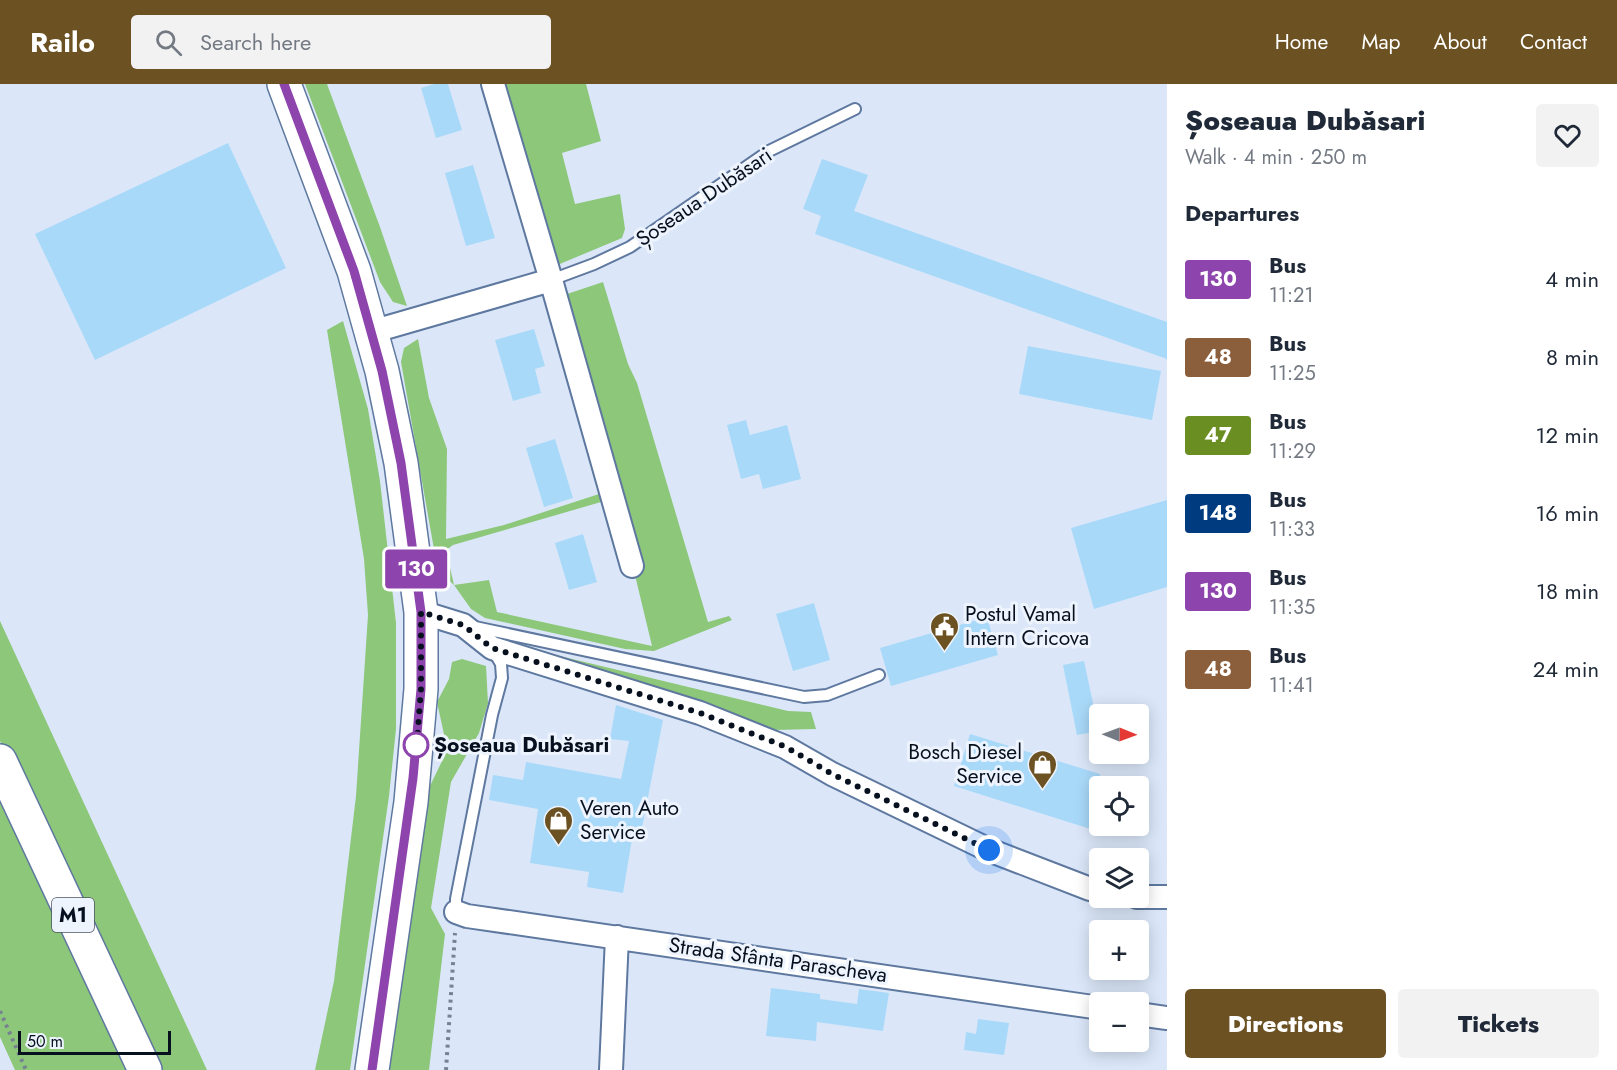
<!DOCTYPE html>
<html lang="en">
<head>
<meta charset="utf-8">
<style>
  :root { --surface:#fff; --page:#f2f2f3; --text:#1f2937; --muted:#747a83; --accent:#6c5123 }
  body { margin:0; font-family:Jost,sans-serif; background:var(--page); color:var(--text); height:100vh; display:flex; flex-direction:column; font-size:22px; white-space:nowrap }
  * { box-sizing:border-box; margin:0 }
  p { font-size:20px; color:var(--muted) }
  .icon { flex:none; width:33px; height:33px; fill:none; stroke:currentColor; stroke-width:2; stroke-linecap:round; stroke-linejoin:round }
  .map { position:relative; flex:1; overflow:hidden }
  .sheet { display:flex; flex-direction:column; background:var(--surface); width:450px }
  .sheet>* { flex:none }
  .badge { padding:0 12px; border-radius:4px; font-size:21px; line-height:39px }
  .needle { width:39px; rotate:91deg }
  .controls { position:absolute; left:1089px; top:620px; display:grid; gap:12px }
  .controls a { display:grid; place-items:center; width:60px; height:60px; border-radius:6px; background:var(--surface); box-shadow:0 3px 15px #0003; font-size:30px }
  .scale { position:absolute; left:18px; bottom:15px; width:153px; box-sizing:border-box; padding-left:6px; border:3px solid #06101e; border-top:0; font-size:16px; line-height:21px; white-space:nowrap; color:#06101e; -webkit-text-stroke:4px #eef4fd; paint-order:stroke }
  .you { position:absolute; width:30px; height:30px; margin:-15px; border:4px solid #fff; border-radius:50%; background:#1a73e8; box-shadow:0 0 0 9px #1a73e833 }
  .map>.badge { position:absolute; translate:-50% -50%; box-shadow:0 0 0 3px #fff }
  h2 { padding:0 18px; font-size:22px; line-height:54px }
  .round { display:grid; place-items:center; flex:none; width:63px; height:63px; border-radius:6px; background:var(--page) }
  .overview { display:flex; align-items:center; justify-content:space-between; height:102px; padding:0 18px }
  h1 { font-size:28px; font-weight:800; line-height:45px }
  .primary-button { display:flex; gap:12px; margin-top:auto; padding:12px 18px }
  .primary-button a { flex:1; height:69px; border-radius:6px; background:var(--accent); color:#fff; font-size:24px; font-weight:800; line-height:69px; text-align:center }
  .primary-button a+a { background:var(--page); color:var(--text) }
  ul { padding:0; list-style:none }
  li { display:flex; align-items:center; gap:18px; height:78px; padding:0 18px }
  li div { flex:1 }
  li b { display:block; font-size:22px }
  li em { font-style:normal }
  li .badge { min-width:66px; font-weight:700; text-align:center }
  header { display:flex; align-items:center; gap:36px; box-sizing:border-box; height:84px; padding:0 30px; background:var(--accent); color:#fff }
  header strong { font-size:28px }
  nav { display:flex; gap:33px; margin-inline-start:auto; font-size:21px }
  .search { width:420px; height:54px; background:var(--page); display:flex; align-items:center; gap:15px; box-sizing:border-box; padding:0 21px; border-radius:6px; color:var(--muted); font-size:22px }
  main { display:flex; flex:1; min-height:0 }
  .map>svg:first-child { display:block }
</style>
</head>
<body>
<header>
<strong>Railo</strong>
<div class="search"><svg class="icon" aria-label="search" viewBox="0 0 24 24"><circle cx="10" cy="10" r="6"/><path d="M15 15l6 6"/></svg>Search here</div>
<nav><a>Home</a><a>Map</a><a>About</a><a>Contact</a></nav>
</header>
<main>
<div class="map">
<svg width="1167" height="986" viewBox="0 0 1167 986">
  <rect width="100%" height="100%" fill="#dbe7f9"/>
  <path fill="#8dc779" d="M305,0h22l53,143 27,79 -14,-4 -13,-20z
    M499,0h87l15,57 -39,12 13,51 45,-10 5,35 -3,9 -67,28z
    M603,198l25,82 9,19 71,239 21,-6 3,4 -78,31 -29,-2 -140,-31 -14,-9 -17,-24 -10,-9 -9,-21 -34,-193 3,-14 14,-9 11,59 18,51 -1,90 58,-14 95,-31 2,8 -148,43 -7,5 8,35 35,-5 8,32 155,34 -18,-75 11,-5 -84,-270z
    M343,237l25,88 12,72 16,142v106l-7,67 -39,274h-35l19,-89 22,-185 12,-181 -4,-56 -37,-229z
    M0,537l207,449h-51l-156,-329z
    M510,560l278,67 23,1 5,17 -42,1z
    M462,575l24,7 2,37 -9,30 -28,49 -20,126 14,26 -16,136h-40l38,-278 18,-37v-16l-8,-37 12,-23 3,-17z
    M0,703l134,283h-119l-15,-33z"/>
  <path fill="#a9d9f9" d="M434,0h14l14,46 -26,8 -15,-50z
    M228,59l58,125 -191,92 -60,-126z
    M822,75l46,16 -14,36 313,111v37l-352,-125 6,-18 -18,-7z
    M473,81l22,73 -29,8 -21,-73z
    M534,245l11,37 -10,3 6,24 -28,8 -18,-61z
    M1028,262l133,25 -9,49 -133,-26z
    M746,336l4,15 37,-10 14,54 -38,10 -4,-15 -18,5 -14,-54z
    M555,355l18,59 -29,9 -18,-59z
    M1167,416v87l-73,22 -23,-81z
    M583,450l14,48 -28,8 -14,-47z
    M814,519l16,57 -37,11 -17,-57z
    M987,533l11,38 -107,31 -11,-38z
    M1084,577l15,70 -22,4 -14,-70z
    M616,621l47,15 -21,108 -8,-1 -11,66 -36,-6 2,-15 -59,-9 8,-54 -49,-9 4,-25 30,5 3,-18 95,17 8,-38 -19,-2z
    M970,650l130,40v58l-146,-46z
    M771,904l49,6v5l37,5 2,-15 30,4 -6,38 -66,-9 -1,19 -50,-5z
    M978,935l31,4 -5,32 -40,-5 2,-18 10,2z"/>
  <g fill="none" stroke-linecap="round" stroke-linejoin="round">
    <defs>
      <path id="service" d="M551,196l43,-16 36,-17 139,-96 86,-42
        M475,543l329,70 23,-2 52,-20
        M456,828v-13l36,-184 10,-37 -1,-14 -7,-12"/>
      <path id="minor" d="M493,0l58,196 81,286
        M371,248l180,-52
        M421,528l42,13 29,23 208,65 85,34 47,27 157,76 101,39 10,2
        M1137,813h30
        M456,828l11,4 633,92
        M1138,930l29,4
        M611,986l6,-133"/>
      <path id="primary" d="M284,0l70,187 28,100 19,92 20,149v77l-10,113 -39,268"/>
      <path id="trunk" d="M0,677l145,309"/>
    </defs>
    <use href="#service" stroke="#5e789f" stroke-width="14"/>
    <use href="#minor" stroke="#5e789f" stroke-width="26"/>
    <use href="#primary" stroke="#5e789f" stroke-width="36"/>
    <use href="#trunk" stroke="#5e789f" stroke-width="36"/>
    <path stroke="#768191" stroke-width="4" stroke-dasharray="3 4.5" stroke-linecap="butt" d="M0,927l26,59
      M446,986l9,-137"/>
    <use href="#service" stroke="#fff" stroke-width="10"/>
    <use href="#minor" stroke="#fff" stroke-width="22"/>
    <use href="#primary" stroke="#fff" stroke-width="33"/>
    <use href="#trunk" stroke="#fff" stroke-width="33"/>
  </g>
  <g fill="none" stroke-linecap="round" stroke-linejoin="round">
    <defs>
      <path id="line" d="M284,0l70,187 28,100 19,92 20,149v77l-8,89 -41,292"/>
    </defs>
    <use href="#line" stroke="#fff" stroke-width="14"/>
    <use href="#line" stroke="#8e44ad" stroke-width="9"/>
    <path stroke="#06101e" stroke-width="6" stroke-dasharray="0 10.8" d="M416,661v10l5,-66v-77l42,13 29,23 208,65 86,34 46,27 157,76"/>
  </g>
  <defs>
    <symbol id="civic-pin" viewBox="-11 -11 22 30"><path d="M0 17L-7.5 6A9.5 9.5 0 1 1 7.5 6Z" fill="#6c5123" stroke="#eef4fd"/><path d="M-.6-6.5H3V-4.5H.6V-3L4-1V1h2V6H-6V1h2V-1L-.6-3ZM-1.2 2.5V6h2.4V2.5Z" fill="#fff"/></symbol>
    <symbol id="shop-pin" viewBox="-11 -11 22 30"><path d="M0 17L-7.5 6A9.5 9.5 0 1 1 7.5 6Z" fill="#6c5123" stroke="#eef4fd"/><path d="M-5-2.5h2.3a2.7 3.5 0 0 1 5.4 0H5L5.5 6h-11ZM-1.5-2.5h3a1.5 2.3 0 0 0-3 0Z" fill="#fff"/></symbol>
  </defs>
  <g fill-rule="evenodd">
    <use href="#civic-pin" x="928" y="526" width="33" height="45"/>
    <use href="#shop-pin" x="1026" y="664" width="33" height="45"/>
    <use href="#shop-pin" x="542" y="720" width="33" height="45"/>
  </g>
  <circle fill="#fff" stroke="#8e44ad" stroke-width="3" cx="416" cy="661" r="12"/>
  <g text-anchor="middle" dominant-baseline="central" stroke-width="6" stroke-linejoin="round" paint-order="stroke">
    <rect fill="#eef4fd" stroke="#4c5461" stroke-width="1.5" x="52" y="814" width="42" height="34" rx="4.5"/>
    <g font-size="20" font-weight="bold" fill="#06101e">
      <text x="73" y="831">M1</text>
    </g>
    <g font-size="21" fill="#06101e" stroke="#eef4fd">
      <text transform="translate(704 113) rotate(-34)">Șoseaua Dubăsari</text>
      <text transform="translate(778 876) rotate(8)">Strada Sfânta Parascheva</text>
    </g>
    <g font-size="21" fill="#06101e" stroke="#eef4fd" text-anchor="start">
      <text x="965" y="530">Postul Vamal<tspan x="965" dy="24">Intern Cricova</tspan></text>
      <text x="1022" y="668" text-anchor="end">Bosch Diesel<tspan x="1022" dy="24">Service</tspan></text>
      <text x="580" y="724">Veren Auto<tspan x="580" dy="24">Service</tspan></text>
    </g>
    <g font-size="21" font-weight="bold" fill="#06101e" stroke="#eef4fd" text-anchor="start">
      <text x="434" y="661">Șoseaua Dubăsari</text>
    </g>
  </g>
</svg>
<div class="controls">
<a><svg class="needle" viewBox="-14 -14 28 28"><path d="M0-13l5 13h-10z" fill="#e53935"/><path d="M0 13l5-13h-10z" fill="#747a83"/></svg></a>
<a><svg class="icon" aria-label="locate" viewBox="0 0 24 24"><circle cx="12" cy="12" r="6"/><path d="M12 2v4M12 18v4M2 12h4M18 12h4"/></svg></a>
<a><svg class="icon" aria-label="layers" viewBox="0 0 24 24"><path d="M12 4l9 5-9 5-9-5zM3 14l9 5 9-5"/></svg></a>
<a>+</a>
<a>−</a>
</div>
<div class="scale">50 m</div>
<div class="you" style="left:989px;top:766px"></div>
<b class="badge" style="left:416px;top:485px;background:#8e44ad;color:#fff">130</b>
</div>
<section class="sheet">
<div class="overview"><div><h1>Șoseaua Dubăsari</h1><p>Walk · 4 min · 250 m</p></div><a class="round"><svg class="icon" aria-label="heart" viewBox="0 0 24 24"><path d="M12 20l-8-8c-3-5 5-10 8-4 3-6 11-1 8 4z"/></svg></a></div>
<h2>Departures</h2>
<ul>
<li><span class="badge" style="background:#8e44ad;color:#fff">130</span><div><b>Bus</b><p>11:21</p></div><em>4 min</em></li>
<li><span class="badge" style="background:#8b5e3c;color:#fff">48</span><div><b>Bus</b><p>11:25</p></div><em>8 min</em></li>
<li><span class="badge" style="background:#6b8e23;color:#fff">47</span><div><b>Bus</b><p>11:29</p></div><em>12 min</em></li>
<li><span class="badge" style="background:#003b80;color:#fff">148</span><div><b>Bus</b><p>11:33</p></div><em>16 min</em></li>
<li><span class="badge" style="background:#8e44ad;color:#fff">130</span><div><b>Bus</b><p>11:35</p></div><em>18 min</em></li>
<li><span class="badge" style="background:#8b5e3c;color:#fff">48</span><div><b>Bus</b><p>11:41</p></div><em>24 min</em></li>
</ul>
<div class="primary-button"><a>Directions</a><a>Tickets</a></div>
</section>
</main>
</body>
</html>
